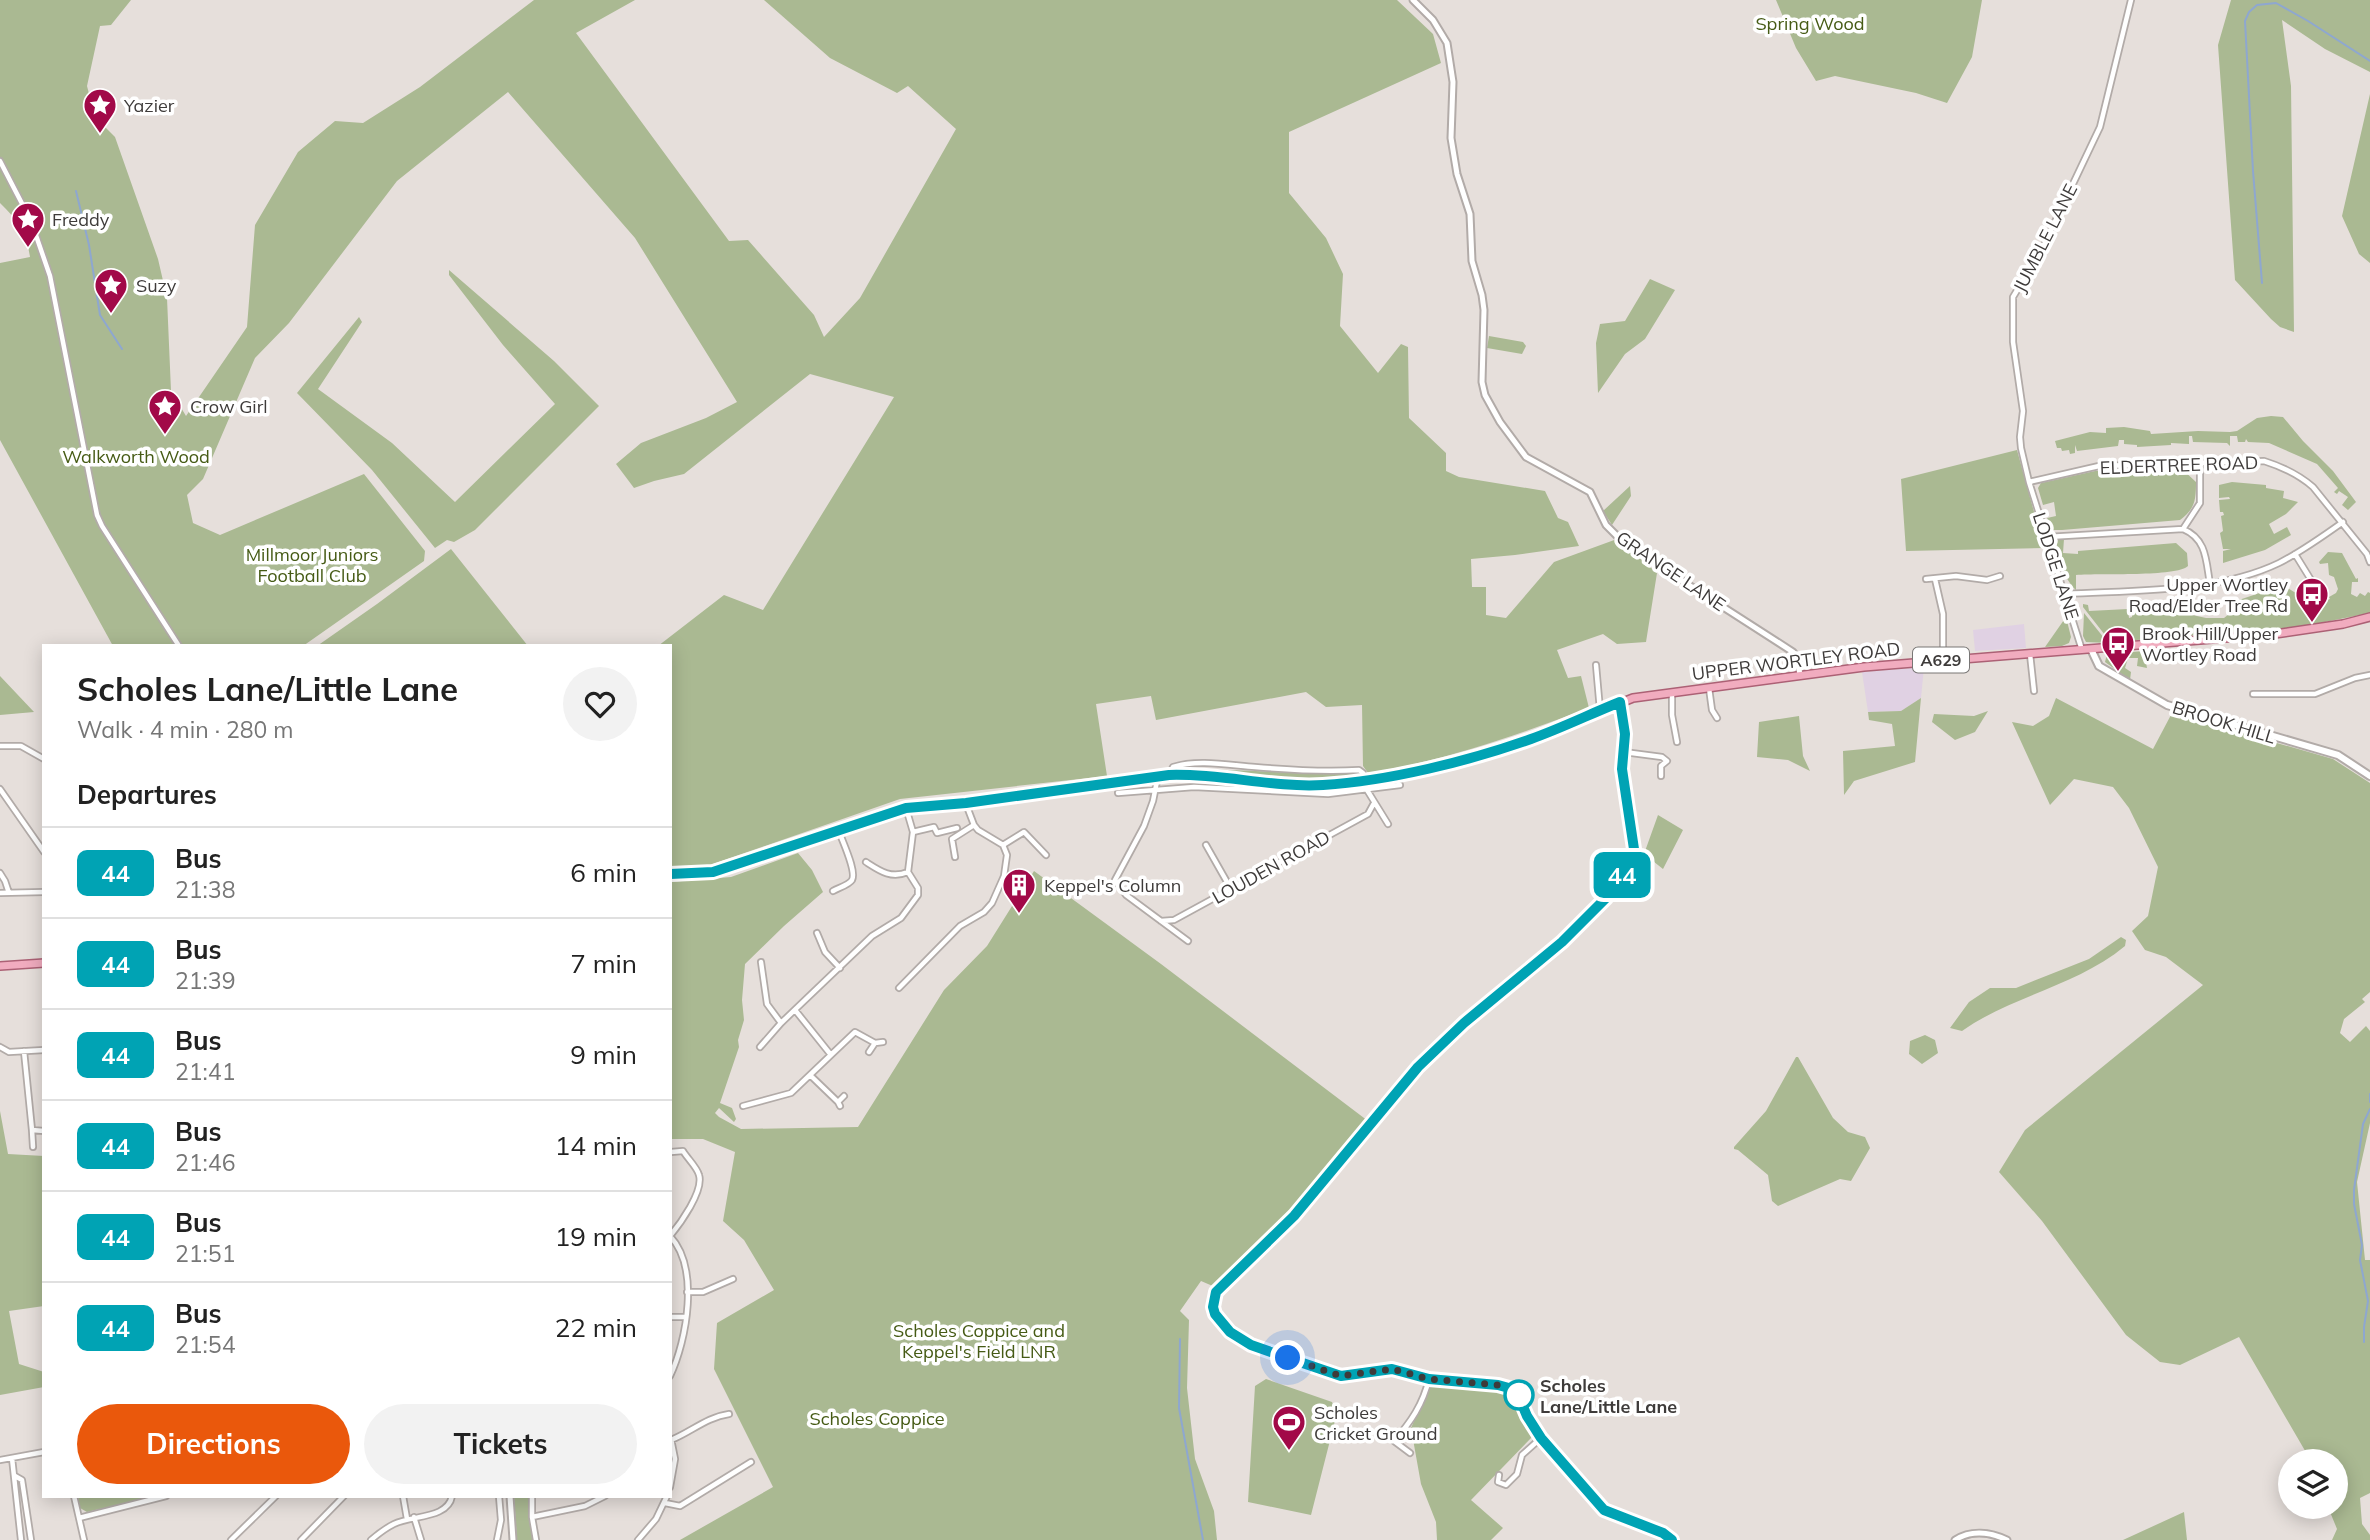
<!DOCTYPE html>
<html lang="en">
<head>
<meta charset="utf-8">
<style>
  :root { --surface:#fff; --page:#f2f2f2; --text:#222; --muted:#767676; --line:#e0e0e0; --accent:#ea580c }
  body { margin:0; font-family:Mulish,sans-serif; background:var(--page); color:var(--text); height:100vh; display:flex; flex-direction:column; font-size:26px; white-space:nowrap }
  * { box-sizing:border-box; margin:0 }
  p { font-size:23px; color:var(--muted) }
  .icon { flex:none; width:38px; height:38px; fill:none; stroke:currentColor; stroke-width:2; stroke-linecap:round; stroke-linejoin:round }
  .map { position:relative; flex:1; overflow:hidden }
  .sheet { position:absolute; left:42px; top:644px; width:630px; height:854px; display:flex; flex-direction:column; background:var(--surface); border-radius:0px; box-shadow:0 4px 18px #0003 }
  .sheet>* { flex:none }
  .badge { padding:0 14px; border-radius:10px; font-size:24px; line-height:46px }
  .fabs { position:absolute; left:2278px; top:1449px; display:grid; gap:14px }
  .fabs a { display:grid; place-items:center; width:70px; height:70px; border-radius:50%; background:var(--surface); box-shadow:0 4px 18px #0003; font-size:35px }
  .you { position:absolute; width:35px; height:35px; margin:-18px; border:5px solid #fff; border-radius:50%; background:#1a73e8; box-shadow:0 0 0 10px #1a73e833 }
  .map>.badge { position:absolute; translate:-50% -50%; box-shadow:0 0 0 4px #fff }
  h2 { padding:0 35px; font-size:26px; line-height:63px }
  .round { display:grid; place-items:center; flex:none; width:74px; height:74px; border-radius:37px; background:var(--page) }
  .overview { display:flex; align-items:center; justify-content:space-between; height:119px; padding:0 35px }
  h1 { font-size:33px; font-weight:700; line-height:52px }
  .primary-button { display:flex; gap:14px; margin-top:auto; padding:14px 35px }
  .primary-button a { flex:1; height:80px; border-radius:42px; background:var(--accent); color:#fff; font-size:28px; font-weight:700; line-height:80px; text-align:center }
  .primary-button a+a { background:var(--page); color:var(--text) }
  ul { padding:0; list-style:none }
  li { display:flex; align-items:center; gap:21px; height:91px; padding:0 35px; border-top:2px solid var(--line) }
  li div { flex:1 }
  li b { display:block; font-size:26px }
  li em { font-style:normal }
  li .badge { min-width:77px; font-weight:700; text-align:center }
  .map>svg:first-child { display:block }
</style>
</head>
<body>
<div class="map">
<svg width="2370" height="1540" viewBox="0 0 2370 1540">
  <rect width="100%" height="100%" fill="#e6dfdb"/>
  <path fill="#e0d1e3" d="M2024,624l2,24 -51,3 -2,-21z
    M1924,667l-3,31 -20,13 -33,1 -6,-40z"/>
  <path fill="#aab992" d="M0,0h131l-20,25 -11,1 -13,60 8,31 20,20 43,122 9,39 4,93 15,25 61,-89 8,-102 43,-73 37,-31 28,2 57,-36 114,-87h101l-59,33 153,208 19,-1 66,75 10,22 36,-39 96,-169 -48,-43 -11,7 -67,-35 -66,-58h633l36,34 8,29 -152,69v61l37,45 17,36 -3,52 38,47 23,-29 7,3 1,71 37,35v18l13,6 86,14 13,27 10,4 11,24 -64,9 -44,4 1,28h14v28l20,3 48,-56 63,-23 40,34 -11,69 -29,2 -14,-10 -46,16 11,28 13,-2 8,32c-72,27 -144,53 -221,65l-5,-7 -1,-61 -36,2 -20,-15 -150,28 -5,-24 -55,8 11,72 -207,23 -193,67h-37v-220h-12l66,-51 39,15 131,-213 -84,-23 -126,100 -30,7 -20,7 -18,-24 25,-21 65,-25 31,-16 -102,-164 -127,-146 -111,89 -108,142 -34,35 -52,121 -16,16 6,28 27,12 144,-61 61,77 -1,10 -121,85h-190l-113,-206v-177l30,-6c-3,-23 -13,-38 -30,-54z
    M1776,0h206l-10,57 -25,46 -31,-10 -81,-17 -19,5 -20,-33z
    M2231,0h139v72l-45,-23 -43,-29 9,66 3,246 -14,-5 -9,-8 -36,-39 -17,-235z
    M2370,94v169l-11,-9 -17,-38z
    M449,270l105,91 45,45 -124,124 -21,12 -7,-2 -12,8 -63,-78 -75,-77 62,-76 3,5 -44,67 74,54 63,59 100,-98 -52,-59 -54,-70z
    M1650,279l25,11 -30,49 -20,15 -27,39 -2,-50 4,-19 25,-3z
    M1489,336l34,6 3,4 -4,8 -35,-6z
    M2271,416l12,1 20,24 30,30 23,31 -8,8 -6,-5 6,-8 -9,-6 -2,3 -3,-2 4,-4 -21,-24 -48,-21 -21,-1 -2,-3 -1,3h-7l-1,-6h-7v10l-3,-3 -34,-1 -1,-6h-3v8l-18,-1v2l-34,2v-2l-13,-1v-4h-5l-1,6 -41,5 -2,-6v8l-5,1 -1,-4 -7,1 -1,-3h-4l-2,-7 35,-9 16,1v-5l18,-1 26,4 1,3 47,-3 32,1 7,-1 20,-13z
    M2017,450l27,98 -138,3 -5,-72z
    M2166,468l16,1 14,13c0,18 -1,27 -16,38l-118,10h-9l-6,-12 9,-2 -2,-14 -11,3 -5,-17 3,-5 54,-12z
    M2232,482l34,3v3l18,3 -1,7 15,4 -12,12 -17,10 5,10 13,-7 4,8 -26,15 -42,13v-12l8,-2h-8l-3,-16 3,-2 -2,-15 3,-1 -1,-3h-3l-1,-12 11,-1 -1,-2 -10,1v-13z
    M1630,486l1,10 -19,29 -9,-14z
    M2064,539l-1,14 15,1v-3l98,-8 11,10 1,13c-12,11 -87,7 -112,9v15c-10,-8 -23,-38 -18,-50z
    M451,549l77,97h-211l60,-42z
    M2328,552l14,1 14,26 2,-1v4h-6l-1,12 6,3 3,-4 5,3 3,-4 2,1v20l-55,11 -5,-1v3l-74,6 -12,4 -2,-2 -40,2 -10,4 -6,-2 -45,3 -9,3 -29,-37v-3l5,1 1,6 39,-2 1,9 3,-1v-10l36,-2 6,6h4l2,-5 9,3 -1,5 18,4h18l15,-12 -3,-5 47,-16 16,10 -2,4 14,7 4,-3 15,-4 -1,-2 7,-4 2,-4 -4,-12 -5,-2 -1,-12 -8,1 -1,-2z
    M2084,613l24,30 -22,-1 -3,-6z
    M2066,617l5,20 -2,6 -7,3 -17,1z
    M2144,651l3,17 -10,-2 1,-8h-10l-3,10 6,4 -1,8 -25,-18 2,-8z
    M0,676l34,36 -34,3z
    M1921,698l-6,64 -61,19 -10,14 -1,-44 52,-5 -3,-22 -23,-4 -1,-8 33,-1z
    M2056,698l97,51 19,-36 161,46 37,24v209l-8,7 3,3 -21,17 -4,14 10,9 16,-16 4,5v92l-13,59 8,78h5v233l-10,5 2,26 8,11v5h-38l5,-11 -9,-22h8v-46h-25l-72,-124 -59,28 -20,-3 -34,-27 -84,-114 -43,-49 26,-42 178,-145 -37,-28 -21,-7 -13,-19 16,-15 10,-49 -29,-59 -16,-21 -39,-8 -24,26 -38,-83 21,4 16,-10z
    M1988,711l-13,21 -20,8 -23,-18 2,-8 40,2z
    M1799,716l4,40 7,15 -22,-11 -31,-3 2,-35z
    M1184,769c57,0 114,6 171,4l5,4c-38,13 -135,1 -176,-8z
    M1658,815l25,15 -20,39 -19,-15z
    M798,853l14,17 11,22 -39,34 -39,38 -3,36 2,20 -6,20 1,7 -19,56 12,5 4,11 -2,3 -15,-14 -4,5 4,4 22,12 117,-2 86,-137 43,-44 47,-75 127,93 207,157 -69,83 -84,83 -14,-6 -21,30 9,9 -2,68 8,71 19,52 3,29h-537l93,-53 -59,-118 3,-46 57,-33 -30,-50 -21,-19 12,-69 -32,-13h-33v-257l61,-5z
    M2121,937l5,3 -1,6c-48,40 -112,49 -163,85l-12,-3 19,-26 21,-14h26l30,-12 43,-17z
    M1925,1035l10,5 3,13 -16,11 -13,-10 1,-13z
    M1796,1057h2l35,61 15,14 17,5 5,11 -19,33 -11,-2 -62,27 -6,-5 -4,-26 -30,-25 -4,-1v-2l32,-36z
    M0,1111l8,43 36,2v150l-35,5 10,53 25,8v15l-44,8z
    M1266,1379l66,23 5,11 -26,102 -63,-13 7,-116z
    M1430,1384l64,5 18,8 20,40 -61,63 32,28 -12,12h-54l-1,-18 -15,-38 -10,-56z
    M78,1496h69v2l-60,14 -7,-4z
    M514,1496h15l5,44h-17z
    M2184,1512l3,28h-64z"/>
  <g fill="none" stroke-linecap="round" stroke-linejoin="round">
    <path stroke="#8ea7d0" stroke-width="2" d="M76,191l13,54 11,70 22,34
      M2262,283l-9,-112 -8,-150 4,-9 8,-7 19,-2 32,18 62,40
      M2370,1094v8
      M1180,1339l-1,69 24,132
      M2364,1342v-15l4,-26 -8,-41 2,-15 -8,-41v-14l9,-66 7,-15"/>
    <defs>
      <path id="minor" d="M0,161l31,60 19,55 47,239 5,11 77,120
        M2200,463v40l-17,26c24,10 23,32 27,55
        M2029,482l70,-16 165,-5c19,6 34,13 49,26l54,67 3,8
        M2047,537l136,-8
        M2295,554l21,34
        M1926,579l30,-3 31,4 13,-4
        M1935,579l8,35v46
        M2066,594c67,-4 151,-1 213,-31 22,-11 43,-26 64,-41
        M2082,650l-53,-168 -8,-34 -1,-11 3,-26 -10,-69v-45l29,-48 58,-122 31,-127
        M2030,654l4,37
        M1596,665l4,45
        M1709,688l3,22 5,8
        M1672,693v22l5,27
        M2253,694h62l40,-16 15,-3
        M0,746h21l23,13
        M1624,752l38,5 5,4 -6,5v10
        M1169,775l4,-8c24,-8 56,-2 82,0 35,3 69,5 104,3l4,3 4,17 21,34
        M1158,776l-5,25 -9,25 -29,54 11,15 62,46
        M0,789l44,63
        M1118,793l76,-6 134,7 72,-9
        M913,832l21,-5 3,6 20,-5
        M1003,845l21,-13 22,23
        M1206,845l25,44
        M955,857l-3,-18 22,-14
        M866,862c14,9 25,17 42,10
        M0,873l5,8 4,12
        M833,891c5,-3 16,-6 19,-11 5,-9 -10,-39 -13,-49
        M0,893l44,-1
        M1161,921l13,-1 194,-106 6,-11
        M817,933l8,19 15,16
        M761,962l6,42 14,19
        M899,988l61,-62 24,-14 8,-9 12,-27 3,-21 -4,-10 -25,-15 -4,-5 -8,-21
        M795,1010l36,45
        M0,1047l9,5 35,-2
        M760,1047l21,-24 91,-87 29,-18 17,-23v-7l-10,-16 5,-40 -7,-24
        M24,1051l8,79 12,1
        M869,1052l6,-9 8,-1
        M811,1076l27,26
        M743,1106l48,-13 64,-61 20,11
        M840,1106l-2,-4 6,-6
        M32,1130l1,17
        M670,1236c30,32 17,104 0,140
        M670,1236c10,-12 34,-45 29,-61 -2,-8 -12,-17 -16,-24l-12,1
        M687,1292h16l30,-13
        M670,1317h16
        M671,1440c20,-8 36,-23 58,-26
        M1410,1453l-16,-12c17,-19 29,-37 35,-62
        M12,1458l9,82
        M0,1460l44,-8
        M1499,1475l-1,7 8,3 11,-11 5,-19 19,-17
        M15,1476l7,4 9,60
        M670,1487l5,-28 -4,-20
        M74,1496l10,44
        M403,1496l4,23
        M532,1496v21l4,23
        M665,1503l15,3 71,-44
        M414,1517l7,23
        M532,1517l53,-11 20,-10
        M79,1518l87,-22
        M231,1540l45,-44
        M301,1540l43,-44
        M371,1540c7,-6 15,-12 23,-16 18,-9 54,-5 58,-28
        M497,1540l4,-20 -2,-24
        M638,1540l18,-21 11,-23"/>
      <path id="tertiary" d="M1413,0l20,20 14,23 6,39 -2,56 6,36 13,40 2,47 10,34 2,15 -2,72 3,13 15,27 26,35 64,35 16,33 11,11 61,42 115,74 4,5 3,18
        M1620,702l5,32 -3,35 12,80 -8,21 -20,28 -44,44 -98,81 -46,44 -124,149 -78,76 -3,15 2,7 15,18 21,13 37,13 53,18 51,-7 37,10 69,6 18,5 11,25 14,23 63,72 59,23 9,7
        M510,1496l3,44
        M1955,1540c16,-10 35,-8 52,0"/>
      <path id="secondary" d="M2091,649l8,17 68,39 171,50 32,21"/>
      <path id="primary" d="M670,874l43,-2 193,-64 60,-5 203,-28 21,-1 111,11 62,-4 50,-9 115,-32 105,-42 231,-31 411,-33 68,-10 27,-7
        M0,966l44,-3"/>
    </defs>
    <use href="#minor" stroke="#b2aba8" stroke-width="8"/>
    <use href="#tertiary" stroke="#b2aba8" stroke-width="9"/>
    <use href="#secondary" stroke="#b2aba8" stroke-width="10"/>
    <use href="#primary" stroke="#ac6175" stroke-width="10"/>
    <use href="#minor" stroke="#fff" stroke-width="4.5"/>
    <use href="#tertiary" stroke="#fff" stroke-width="5"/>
    <use href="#secondary" stroke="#fff" stroke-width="6"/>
    <use href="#primary" stroke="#f1acbf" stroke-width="7"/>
  </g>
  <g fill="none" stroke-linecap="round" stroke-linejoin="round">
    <defs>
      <path id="line" d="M670,874l43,-2 193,-64 60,-5 203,-28c52,-2 103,13 154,10 66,-4 146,-24 208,-46 31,-11 59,-25 89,-37l5,32 -3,35 12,80 -8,21 -20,28 -44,44 -98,81 -46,44 -124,149 -78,76 -3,15 2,7 15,18 21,13 37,13 53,18 51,-7 37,10 69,6 18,5 11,26 14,22 63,72 59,23 9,7"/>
    </defs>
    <use href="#line" stroke="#fff" stroke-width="16"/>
    <use href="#line" stroke="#00a3b4" stroke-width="10"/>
    <path stroke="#3e3b3a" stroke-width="7" stroke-dasharray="0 12.6" d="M1288,1358l53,18 51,-7 37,10 69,6 18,5 3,5"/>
  </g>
  <defs>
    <symbol id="sight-pin" viewBox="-11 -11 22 30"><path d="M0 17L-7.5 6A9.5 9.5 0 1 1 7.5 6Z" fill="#a20948" stroke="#fff"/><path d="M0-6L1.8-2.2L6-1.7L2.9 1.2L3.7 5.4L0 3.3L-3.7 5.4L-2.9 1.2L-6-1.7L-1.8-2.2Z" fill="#fff"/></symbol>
    <symbol id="bus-pin" viewBox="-11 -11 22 30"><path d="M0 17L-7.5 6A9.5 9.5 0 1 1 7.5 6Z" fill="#a20948" stroke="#fff"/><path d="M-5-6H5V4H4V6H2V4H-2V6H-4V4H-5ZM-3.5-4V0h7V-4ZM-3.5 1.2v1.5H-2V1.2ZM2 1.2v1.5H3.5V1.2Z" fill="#fff"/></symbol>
    <symbol id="building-pin" viewBox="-11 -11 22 30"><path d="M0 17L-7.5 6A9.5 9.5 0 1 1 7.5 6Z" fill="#a20948" stroke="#fff"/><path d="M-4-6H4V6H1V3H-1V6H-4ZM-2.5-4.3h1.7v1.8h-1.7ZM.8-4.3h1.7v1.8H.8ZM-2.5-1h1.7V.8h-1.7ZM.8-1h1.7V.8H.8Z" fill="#fff"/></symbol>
    <symbol id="stadium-pin" viewBox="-11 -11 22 30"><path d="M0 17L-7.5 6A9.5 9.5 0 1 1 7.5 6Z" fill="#a20948" stroke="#fff"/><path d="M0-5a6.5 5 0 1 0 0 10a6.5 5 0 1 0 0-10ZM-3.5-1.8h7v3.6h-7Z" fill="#fff"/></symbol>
  </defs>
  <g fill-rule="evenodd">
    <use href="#sight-pin" x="81" y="86" width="38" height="52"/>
    <use href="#sight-pin" x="9" y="200" width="38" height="52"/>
    <use href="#sight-pin" x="92" y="266" width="38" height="52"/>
    <use href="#sight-pin" x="146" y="387" width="38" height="52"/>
    <use href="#bus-pin" x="2293" y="575" width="38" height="52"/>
    <use href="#bus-pin" x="2099" y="624" width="38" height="52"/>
    <use href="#building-pin" x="1000" y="866" width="38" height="52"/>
    <use href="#stadium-pin" x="1270" y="1403" width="38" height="52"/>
  </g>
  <circle fill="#fff" stroke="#00a3b4" stroke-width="3.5" cx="1519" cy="1395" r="14"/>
  <g text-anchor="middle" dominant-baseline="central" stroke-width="7" stroke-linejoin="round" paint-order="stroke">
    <rect fill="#fff" stroke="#787675" stroke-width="2" x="1913" y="647.5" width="56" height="25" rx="5"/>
    <g font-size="16" font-weight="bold" fill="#3e3b3a">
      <text x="1941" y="660">A629</text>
    </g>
    <g font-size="18" fill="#465b15" stroke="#fff">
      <text x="1810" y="23">Spring Wood</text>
      <text x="136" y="456">Walkworth Wood</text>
      <text x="312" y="554">Millmoor Juniors<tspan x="312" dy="21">Football Club</tspan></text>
      <text x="979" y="1330">Scholes Coppice and<tspan x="979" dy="21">Keppel's Field LNR</tspan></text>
      <text x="877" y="1418">Scholes Coppice</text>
    </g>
    <g font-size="18" fill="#3e3b3a" stroke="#fff" text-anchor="start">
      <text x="124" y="105">Yazier</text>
      <text x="52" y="219">Freddy</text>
      <text x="136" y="285">Suzy</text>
      <text x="190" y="406">Crow Girl</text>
      <text x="2288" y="584" text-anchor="end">Upper Wortley<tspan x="2288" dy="21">Road/Elder Tree Rd</tspan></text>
      <text x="2142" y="633">Brook Hill/Upper<tspan x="2142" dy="21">Wortley Road</tspan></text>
      <text x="1044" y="885">Keppel's Column</text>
      <text x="1314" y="1412">Scholes<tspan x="1314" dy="21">Cricket Ground</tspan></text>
    </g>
    <g font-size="18" fill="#3e3b3a" stroke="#fff">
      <text transform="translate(2045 238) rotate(-63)">JUMBLE LANE</text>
      <text transform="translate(2179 465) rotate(-2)">ELDERTREE ROAD</text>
      <text transform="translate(2056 566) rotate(72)">LODGE LANE</text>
      <text transform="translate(1671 571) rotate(34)">GRANGE LANE</text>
      <text transform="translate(1796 661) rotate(-7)">UPPER WORTLEY ROAD</text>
      <text transform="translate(2224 722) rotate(17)">BROOK HILL</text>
      <text transform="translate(1271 867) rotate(-29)">LOUDEN ROAD</text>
    </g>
    <g font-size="18" font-weight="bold" fill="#3e3b3a" stroke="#fff" text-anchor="start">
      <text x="1540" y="1385">Scholes<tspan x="1540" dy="21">Lane/Little Lane</tspan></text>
    </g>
  </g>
</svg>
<div class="fabs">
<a><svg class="icon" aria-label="layers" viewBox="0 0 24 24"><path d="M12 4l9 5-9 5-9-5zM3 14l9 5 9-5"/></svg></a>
</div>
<div class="you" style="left:1288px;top:1358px"></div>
<b class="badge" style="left:1622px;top:875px;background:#00a3b4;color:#fff">44</b>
<section class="sheet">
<div class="overview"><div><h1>Scholes Lane/Little Lane</h1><p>Walk · 4 min · 280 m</p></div><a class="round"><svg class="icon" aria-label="heart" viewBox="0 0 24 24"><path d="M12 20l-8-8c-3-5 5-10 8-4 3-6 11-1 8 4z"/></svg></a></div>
<h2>Departures</h2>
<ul>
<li><span class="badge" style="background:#00a3b4;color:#fff">44</span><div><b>Bus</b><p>21:38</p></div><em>6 min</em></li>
<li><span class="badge" style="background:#00a3b4;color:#fff">44</span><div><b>Bus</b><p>21:39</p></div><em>7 min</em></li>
<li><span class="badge" style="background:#00a3b4;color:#fff">44</span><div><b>Bus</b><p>21:41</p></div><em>9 min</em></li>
<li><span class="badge" style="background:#00a3b4;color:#fff">44</span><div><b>Bus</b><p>21:46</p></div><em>14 min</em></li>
<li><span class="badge" style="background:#00a3b4;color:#fff">44</span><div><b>Bus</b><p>21:51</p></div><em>19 min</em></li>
<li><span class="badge" style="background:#00a3b4;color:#fff">44</span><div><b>Bus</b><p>21:54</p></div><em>22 min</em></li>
</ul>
<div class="primary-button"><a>Directions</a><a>Tickets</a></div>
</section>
</div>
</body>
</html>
